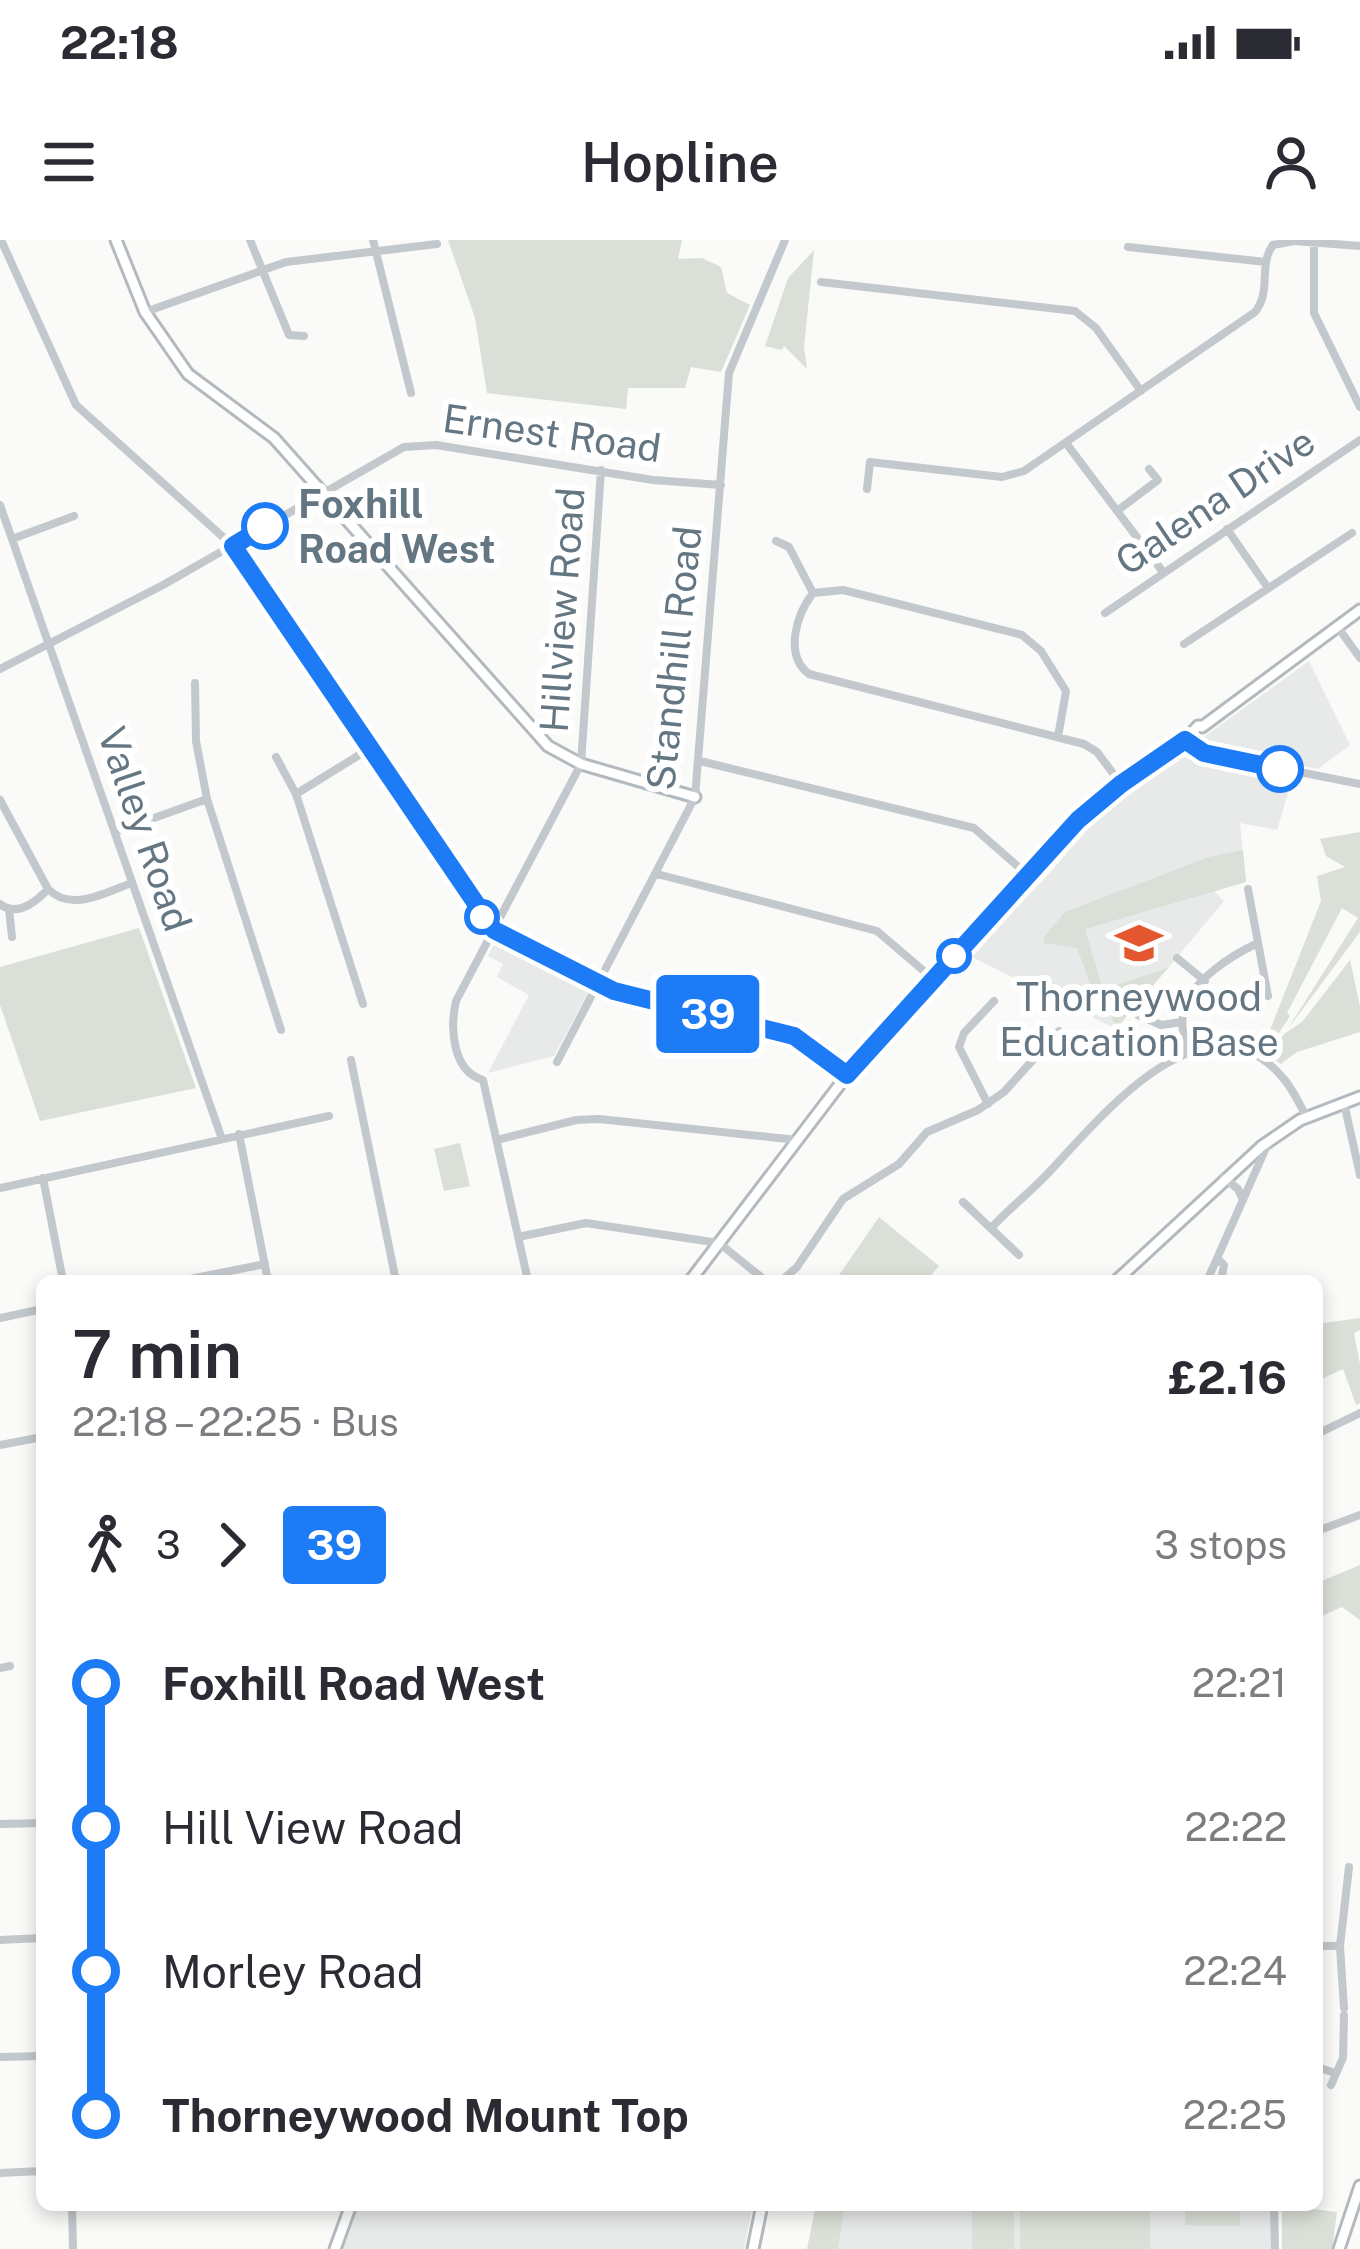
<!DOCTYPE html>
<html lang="en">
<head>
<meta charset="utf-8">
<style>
  :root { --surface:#fff; --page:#f2f2f3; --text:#2b2b33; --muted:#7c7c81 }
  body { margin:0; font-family:"Public Sans",sans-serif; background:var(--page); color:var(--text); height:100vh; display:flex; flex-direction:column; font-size:45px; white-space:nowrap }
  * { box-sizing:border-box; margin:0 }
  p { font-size:39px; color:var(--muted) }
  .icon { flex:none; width:66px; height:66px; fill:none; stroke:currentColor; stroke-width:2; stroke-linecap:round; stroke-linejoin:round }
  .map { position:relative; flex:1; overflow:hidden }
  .sheet { position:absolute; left:36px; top:1035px; width:1287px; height:936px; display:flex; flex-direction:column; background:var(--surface); border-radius:18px; box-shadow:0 6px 18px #0003 }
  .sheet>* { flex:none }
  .badge { padding:0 24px; border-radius:9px; font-size:42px; line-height:78px }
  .map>.badge { position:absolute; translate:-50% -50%; box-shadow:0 0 0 6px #fff }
  .legs { display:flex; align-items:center; gap:18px; height:132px; padding:0 36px; font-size:39px }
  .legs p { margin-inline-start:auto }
  .overview { display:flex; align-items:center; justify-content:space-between; height:204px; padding:0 36px }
  h1 { font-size:66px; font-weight:600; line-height:90px }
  ul { padding:0 36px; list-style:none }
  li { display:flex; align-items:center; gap:42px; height:144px; font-size:45px }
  li i { display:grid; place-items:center; width:18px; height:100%; margin:0 15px; background:currentColor }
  li i::after { content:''; width:30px; height:30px; margin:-15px; border:9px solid; border-radius:50%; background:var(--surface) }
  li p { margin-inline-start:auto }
  li:first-child i { background:linear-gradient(#0000 50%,currentColor 0) }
  li:last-child i { background:linear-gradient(currentColor 50%,#0000 0) }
  .status { display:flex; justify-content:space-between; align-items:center; height:84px; padding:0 60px; background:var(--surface); direction:ltr }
  .status svg { height:33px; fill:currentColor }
  header { display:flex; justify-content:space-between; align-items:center; height:156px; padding:0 36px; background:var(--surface); font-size:54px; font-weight:600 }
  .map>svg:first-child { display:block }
</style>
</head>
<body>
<div class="status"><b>22:18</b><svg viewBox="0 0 49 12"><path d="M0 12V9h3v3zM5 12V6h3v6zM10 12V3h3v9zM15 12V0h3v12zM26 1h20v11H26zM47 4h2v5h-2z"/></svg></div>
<header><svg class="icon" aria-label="menu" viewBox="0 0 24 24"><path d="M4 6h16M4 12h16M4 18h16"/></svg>Hopline<svg class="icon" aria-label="person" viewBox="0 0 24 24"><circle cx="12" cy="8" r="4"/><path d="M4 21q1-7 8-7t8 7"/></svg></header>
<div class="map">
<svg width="1360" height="2009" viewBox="0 0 1360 2009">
  <rect width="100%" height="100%" fill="#fafaf8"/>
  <path fill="#e8e9e9" d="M1309,421l41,84 -32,24 -114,-25v-7z
    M1187,517l105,23 -15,50 -37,-7 6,59 -32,9 10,10 -55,66 -66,24 13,38 -146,-73 80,-83 48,-58 77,-56z
    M501,703l89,46 -36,67 -66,17 41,-78 -32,-18 6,-13 -15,-8 6,-12z
    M358,1965h395l-9,44h-402z
    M845,1965h426l2,44h-435z"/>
  <path fill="#dadfd7" d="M448,0h234l-4,19 24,-1 19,9 6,26 23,12 -29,67 -30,-5 -6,21h-57l-2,21 -139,-16 -12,-75z
    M814,10l-10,97 3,22 -23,-23 -2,4 -17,-4 23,-68z
    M1360,592v100l-73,98 71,-112 -16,-10 -55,105 3,3 -25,38 -8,-4 13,-20 51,-129 -4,-25 28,-9 -19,-11 -6,-17z
    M1243,610l3,32 -161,47 18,61 66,-23 -53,62 -13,-38 -12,-5 -14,-38 -33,-5v-6l21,-25 144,-55z
    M139,688l57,160 -156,33 -40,-116v-38z
    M1350,720l10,46v26l-63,20 -16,12 -11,-7 14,-23 18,-12z
    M460,903l10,43 -26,5 -10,-42z
    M879,977l60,49 -13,15h-91z
    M1360,1078v12l-6,3 6,31v39l-4,2 -13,-36 -26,12v-57z
    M1360,1325v55l-18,-13 -25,11v-35z
    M816,1965h29l-7,44h-31z
    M972,1965h42v44h-42z
    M1020,1965h130v44h-130z
    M1185,1965h55v21l-55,-1z
    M1282,1965l55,7 -5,37h-50z"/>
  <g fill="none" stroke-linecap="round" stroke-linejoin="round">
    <defs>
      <path id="secondary" d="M116,0l29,72 43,62 86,64 274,308 33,18 114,33
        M1202,487l158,-117
        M690,1041l157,-206 85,-97 77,-78 81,-92 95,-68 13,-14h5
        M1116,1041l146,-135 38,-26 60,-23
        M335,2009l16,-44
        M753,2009l9,-44
        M1339,2009l21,-63"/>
    </defs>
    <use href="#secondary" stroke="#b3babf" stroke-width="15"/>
    <path stroke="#c3c8cc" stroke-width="8" d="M1,0l75,165 157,141 254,378 112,61 195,51 53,39
      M250,0l39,95 15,1
      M373,0l38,153
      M1314,2v71l46,94
      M1273,5l21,-4 66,5
      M1128,7l138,15
      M821,42l254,29 21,17 45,63
      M145,72l141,-50 151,-18
      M1066,203l97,129
      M867,249l3,-27 132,15 22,-6 231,-159c17,-21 3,-47 18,-67
      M0,265l222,634
      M1117,271l41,-31 -9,-11
      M1227,289l41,59
      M12,299l62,-23
      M776,301l13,6 24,46
      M1105,373l255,-173
      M1337,386l23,32
      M1184,404l168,-111
      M0,429l163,-84 241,-138 32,-2 217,35 68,5
      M195,443l1,58 11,58 74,231
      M1058,497l8,-46 -25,-40 -19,-16 -179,-45 -30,3c-17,22 -29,62 -4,81l275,70 13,8 24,32
      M1185,500l19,13 156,31
      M276,517l20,37 67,210
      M700,521l274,67 56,49
      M296,554l73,-45
      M0,560l48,89c24,24 57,3 84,-6
      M115,592l92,-33
      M657,634l220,57 55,47
      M1248,649l20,107
      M0,664c17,13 35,-1 48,-15
      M9,669l3,28
      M1177,718l28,23
      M1138,775l23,10 21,-3
      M1187,810c-3,-13 -7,-27 -3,-40 8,-30 48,-55 74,-67
      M351,820l45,221
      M557,822l138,-265 34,-424 56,-133
      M1344,863l16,72
      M988,864l-29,-57 5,-14 30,-32
      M239,894l29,147
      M497,900l79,-20 23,-1 198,21
      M43,938l20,103
      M1224,938l14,11 5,11
      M0,948l329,-72
      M963,962l56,53
      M993,986c19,-20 41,-37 59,-57 51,-55 155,-182 231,-91 10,11 16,26 24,39
      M518,997l68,-14 133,20 47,38
      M1218,1019l6,6 -3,16
      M180,1041l85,-17
      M528,1041l-45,-201c-31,-9 -33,-52 -27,-79l125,-237 20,-294
      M781,1041l16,-14 46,-68 56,-35 28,-32 51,-22 26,-18 55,-61
      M1207,1041l62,-140
      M0,1078l42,-9
      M1317,1194l43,-21
      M0,1205l42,-8
      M1317,1291l43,-16
      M0,1428l10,-2
      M0,1584l42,-1
      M0,1700l42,-2
      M1317,1706h23
      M1344,1768l-4,-62 9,-79
      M0,1817l42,-1
      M1317,1827l18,6
      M1331,1845l12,-27 1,-43
      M0,1933l42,-2
      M72,1965l1,44
      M1274,1965l1,44"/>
    <use href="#secondary" stroke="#fff" stroke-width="9"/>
  </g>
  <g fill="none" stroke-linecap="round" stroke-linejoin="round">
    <defs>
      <path id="line-1" d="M265,286l-32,20 261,384 120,61 180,45 53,39 231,-255 43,-36 64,-44 19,13 76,16"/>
    </defs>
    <use href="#line-1" stroke="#fff" stroke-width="27"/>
    <use href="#line-1" stroke="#1e7bf6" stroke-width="18"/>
  </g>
  <defs>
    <symbol id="school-bare" viewBox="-9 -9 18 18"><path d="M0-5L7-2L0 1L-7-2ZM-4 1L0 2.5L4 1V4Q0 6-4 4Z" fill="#e4572e" stroke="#fff" stroke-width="2.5" paint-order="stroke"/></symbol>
  </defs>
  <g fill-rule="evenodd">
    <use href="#school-bare" x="1106" y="670" width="66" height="66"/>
  </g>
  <g fill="#fff" stroke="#1e7bf6" stroke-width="6">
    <circle cx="265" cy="286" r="21"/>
    <circle cx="1280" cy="529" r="21"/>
    <circle cx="482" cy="677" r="15"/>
    <circle cx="954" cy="716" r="15"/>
  </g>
  <g text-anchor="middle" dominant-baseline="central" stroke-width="12" stroke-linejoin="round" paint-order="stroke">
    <g font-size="39" fill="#657683" stroke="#fff">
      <text transform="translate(552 193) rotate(8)">Ernest Road</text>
      <text transform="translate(1215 261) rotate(-34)">Galena Drive</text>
      <text transform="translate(562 370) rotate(-86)">Hillview Road</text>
      <text transform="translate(674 418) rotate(-84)">Standhill Road</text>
      <text transform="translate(145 589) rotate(71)">Valley Road</text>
    </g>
    <g font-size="39" font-weight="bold" fill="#657683" stroke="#fff" text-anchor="start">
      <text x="298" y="264">Foxhill<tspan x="298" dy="45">Road West</tspan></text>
    </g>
    <g font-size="39" fill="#657683" stroke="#fff">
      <text x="1139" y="757">Thorneywood<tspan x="1139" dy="45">Education Base</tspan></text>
    </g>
  </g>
</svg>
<b class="badge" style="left:708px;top:774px;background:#1e7bf6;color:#fff">39</b>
<section class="sheet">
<div class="overview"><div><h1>7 min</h1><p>22:18 – 22:25 · Bus</p></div><b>£2.16</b></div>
<div class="legs"><svg class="icon" aria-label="walk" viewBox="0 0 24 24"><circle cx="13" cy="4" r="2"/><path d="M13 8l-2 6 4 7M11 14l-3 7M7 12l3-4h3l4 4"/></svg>3<svg class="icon" aria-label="forward" viewBox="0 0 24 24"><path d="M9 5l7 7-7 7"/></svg><b class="badge" style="background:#1e7bf6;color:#fff">39</b><p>3 stops</p></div>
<ul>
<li><i style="color:#1e7bf6"></i><b>Foxhill Road West</b><p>22:21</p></li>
<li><i style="color:#1e7bf6"></i><span>Hill View Road</span><p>22:22</p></li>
<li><i style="color:#1e7bf6"></i><span>Morley Road</span><p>22:24</p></li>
<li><i style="color:#1e7bf6"></i><b>Thorneywood Mount Top</b><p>22:25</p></li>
</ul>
</section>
</div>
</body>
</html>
